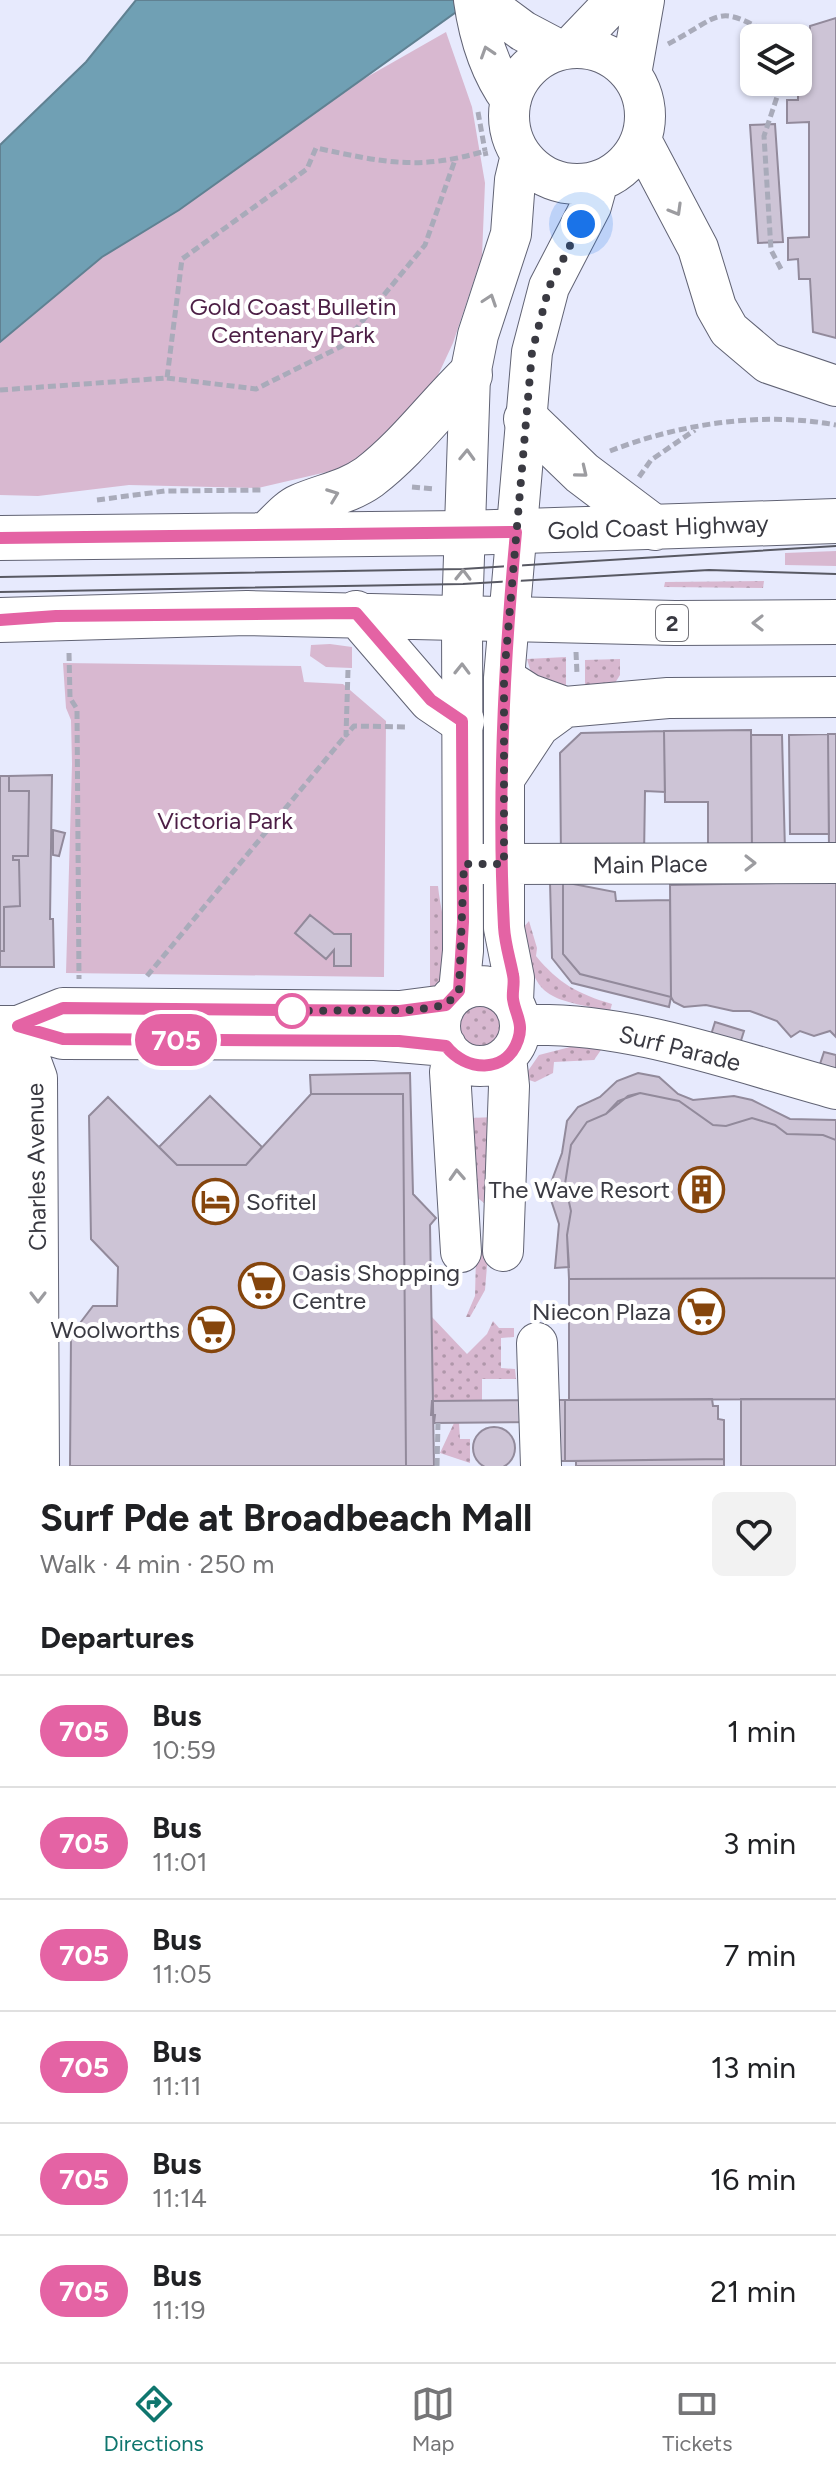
<!DOCTYPE html>
<html lang="en">
<head>
<meta charset="utf-8">
<style>
  :root { --surface:#fff; --page:#f2f2f2; --text:#202124; --muted:#757577; --line:#e0e0e0; --accent:#0f766e }
  body { margin:0; font-family:Figtree,sans-serif; background:var(--page); color:var(--text); height:100vh; display:flex; flex-direction:column; font-size:30px; white-space:nowrap }
  * { box-sizing:border-box; margin:0 }
  p { font-size:26px; color:var(--muted) }
  .icon { flex:none; width:44px; height:44px; fill:none; stroke:currentColor; stroke-width:2; stroke-linecap:round; stroke-linejoin:round }
  .map { position:relative; height:1466px; overflow:hidden }
  .details { display:flex; flex-direction:column; background:var(--surface); flex:1 }
  .details>* { flex:none }
  .badge { padding:0 16px; border-radius:26px; font-size:28px; line-height:52px }
  .buttons { position:absolute; left:740px; top:24px; display:grid; gap:16px }
  .buttons a { display:grid; place-items:center; width:72px; height:72px; border-radius:12px; background:var(--surface); box-shadow:0 2px 6px #0004; font-size:40px }
  .you { position:absolute; width:40px; height:40px; margin:-20px; border:6px solid #fff; border-radius:50%; background:#1a73e8; box-shadow:0 0 0 12px #1a73e833 }
  .map>.badge { position:absolute; translate:-50% -50%; box-shadow:0 0 0 4px #fff }
  h2 { padding:0 40px; font-size:30px; line-height:72px }
  .round { display:grid; place-items:center; flex:none; width:84px; height:84px; border-radius:12px; background:var(--page) }
  .summary { display:flex; align-items:center; justify-content:space-between; height:136px; padding:0 40px }
  h1 { font-size:38px; font-weight:700; line-height:60px }
  ul { padding:0; list-style:none }
  li { display:flex; align-items:center; gap:24px; height:112px; padding:0 40px; border-top:2px solid var(--line) }
  li div { flex:1 }
  li b { display:block; font-size:30px }
  li em { font-style:normal }
  li .badge { min-width:88px; font-weight:700; text-align:center }
  .menu { display:flex; justify-content:space-around; align-items:center; height:112px; border-top:2px solid var(--line); background:var(--surface); font-size:22px; color:var(--muted) }
  .menu a { display:grid; justify-items:center; gap:4px }
  .menu .current { color:var(--accent) }
  .map>svg:first-child { display:block }
</style>
</head>
<body>
<div class="map">
<svg width="836" height="1466" viewBox="0 0 836 1466">
  <defs>
    <pattern id="garden-dots" width="8" height="8" patternUnits="userSpaceOnUse" patternTransform="scale(2)"><rect width="8" height="8" fill="#d8b8d0"/><path d="M2 2h.1M6 6h.1" fill="none" stroke="#b097aa" stroke-width="1.8" stroke-linecap="round"/></pattern>
  </defs>
  <rect width="100%" height="100%" fill="#e7eafd"/>
  <path fill="#d8b8d0" d="M446,32l26,75 13,76 -3,73 -29,87 -34,73 -45,45 -116,27 -129,-3 -91,11 -38,-1v-153l102,-85 77,-47 167,-121z
    M836,551v15l-51,-1v-12z
    M330,644l22,3v21l-26,-1 -16,-11 1,-11z
    M63,663l238,3 3,16 39,2 43,37 -2,256 -318,-4 6,-209 -1,-44 -5,-12z"/>
  <path fill="url(#garden-dots)" d="M764,581l-1,7 -99,-1 1,-5z
    M566,657v34l-34,-15 -5,-17z
    M620,659v16l-5,8 -30,4v-27z
    M430,886h8c3,34 23,84 -8,108z
    M529,921l8,27 -1,8c22,27 42,38 76,48l-2,7c-69,-14 -76,-13 -87,-83z
    M459 1026a22 22 0 1 1 44 0a22 22 0 1 1-44 0Z
    M574,1046l27,4 -7,10 -40,2 -1,11 -18,9 -12,-4 16,-23z
    M496,1117l-6,84 -6,2 -10,-8 -4,-77z
    M480,1249l8,5 -3,36 -15,27h-4l9,-21 1,-40z
    M431,1316l36,38 20,-20 6,-13 6,7h15v9l-13,1v30l14,1 1,10h-34v22h-50z
    M454,1423h5l1,16h10v24l-30,-10z"/>
  <path fill="#70a0b4" stroke="#608192" stroke-width="2" d="M136,0h337l-294,210 -77,47 -102,85v-197l86,-83z"/>
  <path fill="#cdc4d6" stroke="#928a9b" stroke-width="2" d="M836,18v320l-23,-6 -3,-53h-11l-1,-20 -10,1v-22l21,-1v-115l-22,1v-23h11v-20h10l2,-54z
    M775,124l8,118 -25,1 -8,-118z
    M751,730l1,122 -44,1v-51h-43l-1,-71z
    M664,731l1,61 -20,-1 -1,66 -83,1 -1,-105 21,-20z
    M828,734l1,100h-39l-1,-99z
    M828,734h8v117h-7z
    M751,735h31l3,116 -33,1z
    M52,775l-2,144h3l1,48h-54v-16h4v-44l16,-1 -1,-46h-6v-4h15l1,-65h-20v-15z
    M0,776h9v15h20l-1,65h-15v4h6l1,46 -16,1v44h-4z
    M53,830l12,3 -6,23 -6,-1z
    M550,882h13v72l17,20 91,23 -2,10 -97,-24 -20,-25z
    M563,882l52,10 1,9 54,-1 1,97 -91,-23 -17,-20z
    M836,882v155l-6,-6 -16,5 -14,-5 -9,6 -14,-16 -27,-10h-17l-27,-6 -22,2 -10,-5 -3,-5 -1,-112z
    M310,915l24,19h17v32h-17v-16l-8,9 -31,-26z
    M715,1022l29,9 -5,16 -29,-9z
    M824,1052l12,3v17l-17,-5z
    M410,1073l3,121 23,24 -6,7 4,241h-28l-3,-372h-92l-1,-19z
    M638,1073l21,4 19,17 15,6 41,-4 18,4 38,19 46,1v20l-13,-5 -36,-1 -12,-9 -23,-7 -26,8 -13,-1 -34,-24 -39,-8 -12,3 -22,18 -19,8 -16,23 -6,39 6,27 -4,24 2,32 -14,1 4,-44 -11,-33 14,-38 5,-32 11,-14 22,-10 17,-16z
    M640,1093l39,8 34,24 13,1 26,-8 23,7 12,9 36,1 13,5v138l-267,1 -2,-44 4,-24 -6,-27 6,-39 16,-23 19,-8 12,-13z
    M311,1094h92l3,372h-336l1,-131 22,-29h24l1,-39 -27,-28 -2,-123 19,-19 69,68h69z
    M210,1096l52,51 -16,18h-69l-18,-18z
    M836,1278v121l-267,1v-121z
    M712,1399l1,7h5v13l6,1v39l-159,2v-61z
    M741,1399h95v67h-95z
    M551,1400h14v61h-14z
    M551,1400v22l-117,1 1,-8h-4l1,-14z
    M473 1448a21 21 0 1 1 42 0a21 21 0 1 1-42 0Z
    M724,1459v7h-148v-5z"/>
  <g fill="none" stroke-linecap="round" stroke-linejoin="round">
    <defs>
      <path id="minor" d="M474,0c5,36 15,70 37,100
        M481,0l42,31 36,19
        M571,47l45,-47
        M509 116a68 68 0 1 1 136 0a68 68 0 1 1-136 0Z
        M631,74l13,-74
        M641,140l57,108 18,59 13,23 39,33 68,23
        M504,678l25,16 36,13 103,-9 168,-1
        M504,779l35,-53 26,-19
        M480,864l356,-1
        M440 1026a40 40 0 1 1 80 0a40 40 0 1 1-80 0Z
        M459,991l4,-40 -1,-334 8,-242 8,-40 33,-101 4,-54 6,-25
        M513,1001l1,-23 -10,-50v-250l28,-326 17,-65 42,-81 7,-25
        M521,1025c108,-4 212,36 315,64
        M0,1026h18l45,13 312,1 71,6
        M18,1026l19,52 2,388
        M18,1026l45,-18 337,3 46,-6
        M453,1056l-3,16 11,180
        M503,1251l6,-165 -3,-29
        M537,1343l4,123
        M5,1466l-2,-387 15,-53"/>
      <path id="highway" d="M526,419l56,54 73,55
        M267,534c10,-8 21,-23 33,-28 23,-10 48,-14 69,-29 39,-30 66,-68 101,-102
        M0,538l464,-5 372,-12
        M356,613l75,87 31,21
        M0,620l247,-7 428,10 161,-1"/>
    </defs>
    <use href="#minor" stroke="#616374" stroke-width="42"/>
    <use href="#highway" stroke="#616374" stroke-width="46"/>
    <path stroke="#a9abba" stroke-width="5" stroke-dasharray="8 4" stroke-linecap="butt" d="M668,44c57,-30 47,-42 108,-6
      M478,112l7,39
      M781,269l-10,-19 -7,-114 18,-54
      M167,378l89,11 86,-43 83,-101 30,-85
      M0,390l167,-12 15,-119 125,-90 9,-21c67,14 102,23 169,3l1,5
      M610,451c69,-27 152,-40 226,-26
      M639,477l12,-17 44,-30
      M412,487l22,2
      M97,500l68,-9 97,-1
      M576,652l1,22
      M69,653l1,45 7,11 2,270
      M348,670l-2,65 8,-9 54,1
      M147,976l199,-241
      M437,1466l1,-43"/>
    <use href="#minor" stroke="#fff" stroke-width="40"/>
    <use href="#highway" stroke="#fff" stroke-width="44"/>
    <path stroke="#585963" stroke-width="2" d="M0,577l463,-8 373,-23
      M0,592l463,-8 246,-14 127,4"/>
  </g>
  <defs><path id="oneway-chevron" d="M-2-3.5L2.5 0L-2 3.5" fill="none" stroke-width="1.6" stroke-linecap="round" stroke-linejoin="round" transform="scale(2)"/></defs>
  <g stroke="#9c9ca0">
    <use href="#oneway-chevron" transform="translate(487 52) rotate(-108)"/>
    <use href="#oneway-chevron" transform="translate(676 210) rotate(60)"/>
    <use href="#oneway-chevron" transform="translate(490 300) rotate(-71)"/>
    <use href="#oneway-chevron" transform="translate(467 455) rotate(-88)"/>
    <use href="#oneway-chevron" transform="translate(582 472) rotate(39)"/>
    <use href="#oneway-chevron" transform="translate(333 495) rotate(-21)"/>
    <use href="#oneway-chevron" transform="translate(463 575) rotate(-89)"/>
    <use href="#oneway-chevron" transform="translate(758 623) rotate(-180)"/>
    <use href="#oneway-chevron" transform="translate(462 669) rotate(-89)"/>
    <use href="#oneway-chevron" transform="translate(750 863)"/>
    <use href="#oneway-chevron" transform="translate(457 1175) rotate(-93)"/>
    <use href="#oneway-chevron" transform="translate(38 1297) rotate(90)"/>
  </g>
  <g fill="none" stroke-linecap="round" stroke-linejoin="round">
    <defs>
      <path id="line" d="M0,538l516,-6c-12,130 -19,264 -12,395 1,17 6,32 9,48 2,8 -1,16 0,24 2,15 11,24 5,41 -12,35 -53,31 -72,6l-47,-5 -336,-2 -45,-13 45,-18 337,3 46,-6 13,-14 4,-69 -1,-201 -31,-21 -75,-87 -300,3 -56,4"/>
    </defs>
    <use href="#line" stroke="#fff" stroke-width="18"/>
    <use href="#line" stroke="#e463a4" stroke-width="12"/>
    <path stroke="#3a3a42" stroke-width="8" stroke-dasharray="0 14.4" d="M292,1011h-6l128,-1 32,-5 13,-14 5,-127h40v-186l28,-326 17,-65 32,-63"/>
  </g>
  <defs>
    <symbol id="building-ring" viewBox="-11 -11 22 22"><circle r="9.5" fill="#fff" stroke="#85450c" stroke-width="1.5"/><path d="M-4-6H4V6H1V3H-1V6H-4ZM-2.5-4.3h1.7v1.8h-1.7ZM.8-4.3h1.7v1.8H.8ZM-2.5-1h1.7V.8h-1.7ZM.8-1h1.7V.8H.8Z" fill="#85450c"/></symbol>
    <symbol id="hotel-ring" viewBox="-11 -11 22 22"><circle r="9.5" fill="#fff" stroke="#85450c" stroke-width="1.5"/><path d="M-6-4.5h1.5V1H6V5H4.5V3h-9V5H-6ZM-4 0a1.8 1.8 0 1 1 3.6 0ZM.5 0V-2.5h3Q6-2.5 6 0Z" fill="#85450c"/></symbol>
    <symbol id="supermarket-ring" viewBox="-11 -11 22 22"><circle r="9.5" fill="#fff" stroke="#85450c" stroke-width="1.5"/><path d="M-6-5.5h2.5l.6 2H6L4.5 2H-2.5L-4.4-4H-6ZM-1.5 3.2a1.3 1.3 0 1 0 .1 0ZM3 3.2a1.3 1.3 0 1 0 .1 0Z" fill="#85450c"/></symbol>
  </defs>
  <g fill-rule="evenodd">
    <use href="#building-ring" x="676" y="1164" width="51" height="51"/>
    <use href="#hotel-ring" x="190" y="1176" width="51" height="51"/>
    <use href="#supermarket-ring" x="236" y="1260" width="51" height="51"/>
    <use href="#supermarket-ring" x="676" y="1286" width="51" height="51"/>
    <use href="#supermarket-ring" x="186" y="1304" width="51" height="51"/>
  </g>
  <circle fill="#fff" stroke="#e463a4" stroke-width="4" cx="292" cy="1011" r="16"/>
  <g text-anchor="middle" dominant-baseline="central" stroke-width="8" stroke-linejoin="round" paint-order="stroke">
    <rect fill="#fff" stroke="#75757b" stroke-width="2" x="656" y="605" width="32" height="36" rx="6"/>
    <g font-size="22" font-weight="bold" fill="#3a3a42">
      <text x="672" y="623">2</text>
    </g>
    <g font-size="24" fill="#4c1e45" stroke="#fff">
      <text x="293" y="306">Gold Coast Bulletin<tspan x="293" dy="28">Centenary Park</tspan></text>
      <text x="225" y="820">Victoria Park</text>
    </g>
    <g font-size="24" fill="#3a3a42" stroke="#fff">
      <text transform="translate(658 527) rotate(-2)">Gold Coast Highway</text>
      <text transform="translate(650 864) rotate(-1)">Main Place</text>
      <text transform="translate(680 1048) rotate(14)">Surf Parade</text>
      <text transform="translate(36 1167) rotate(-91)">Charles Avenue</text>
    </g>
    <g font-size="24" fill="#3a3a42" stroke="#fff" text-anchor="end">
      <text x="670" y="1189">The Wave Resort</text>
      <text x="246" y="1201" text-anchor="start">Sofitel</text>
      <text x="292" y="1272" text-anchor="start">Oasis Shopping<tspan x="292" dy="28">Centre</tspan></text>
      <text x="671" y="1311">Niecon Plaza</text>
      <text x="180" y="1329">Woolworths</text>
    </g>
  </g>
</svg>
<div class="buttons">
<a><svg class="icon" aria-label="layers" viewBox="0 0 24 24"><path d="M12 4l9 5-9 5-9-5zM3 14l9 5 9-5"/></svg></a>
</div>
<div class="you" style="left:581px;top:224px"></div>
<b class="badge" style="left:176px;top:1040px;background:#e463a4;color:#fff">705</b>
</div>
<section class="details">
<div class="summary"><div><h1>Surf Pde at Broadbeach Mall</h1><p>Walk · 4 min · 250 m</p></div><a class="round"><svg class="icon" aria-label="heart" viewBox="0 0 24 24"><path d="M12 20l-8-8c-3-5 5-10 8-4 3-6 11-1 8 4z"/></svg></a></div>
<h2>Departures</h2>
<ul>
<li><span class="badge" style="background:#e463a4;color:#fff">705</span><div><b>Bus</b><p>10:59</p></div><em>1 min</em></li>
<li><span class="badge" style="background:#e463a4;color:#fff">705</span><div><b>Bus</b><p>11:01</p></div><em>3 min</em></li>
<li><span class="badge" style="background:#e463a4;color:#fff">705</span><div><b>Bus</b><p>11:05</p></div><em>7 min</em></li>
<li><span class="badge" style="background:#e463a4;color:#fff">705</span><div><b>Bus</b><p>11:11</p></div><em>13 min</em></li>
<li><span class="badge" style="background:#e463a4;color:#fff">705</span><div><b>Bus</b><p>11:14</p></div><em>16 min</em></li>
<li><span class="badge" style="background:#e463a4;color:#fff">705</span><div><b>Bus</b><p>11:19</p></div><em>21 min</em></li>
</ul>
</section>
<nav class="menu">
<a class="current"><svg class="icon" aria-label="directions" viewBox="0 0 24 24"><path d="M12 3l9 9-9 9-9-9zM9 14v-3h6M13 9l2 2-2 2"/></svg>Directions</a>
<a><svg class="icon" aria-label="map" viewBox="0 0 24 24"><path d="M3 6l6-2 6 2 6-2v14l-6 2-6-2-6 2zM9 4v14M15 6v14"/></svg>Map</a>
<a><svg class="icon" aria-label="tickets" viewBox="0 0 24 24"><path d="M3 7h18v10H3zM15 7v10"/></svg>Tickets</a>
</nav>
</body>
</html>
